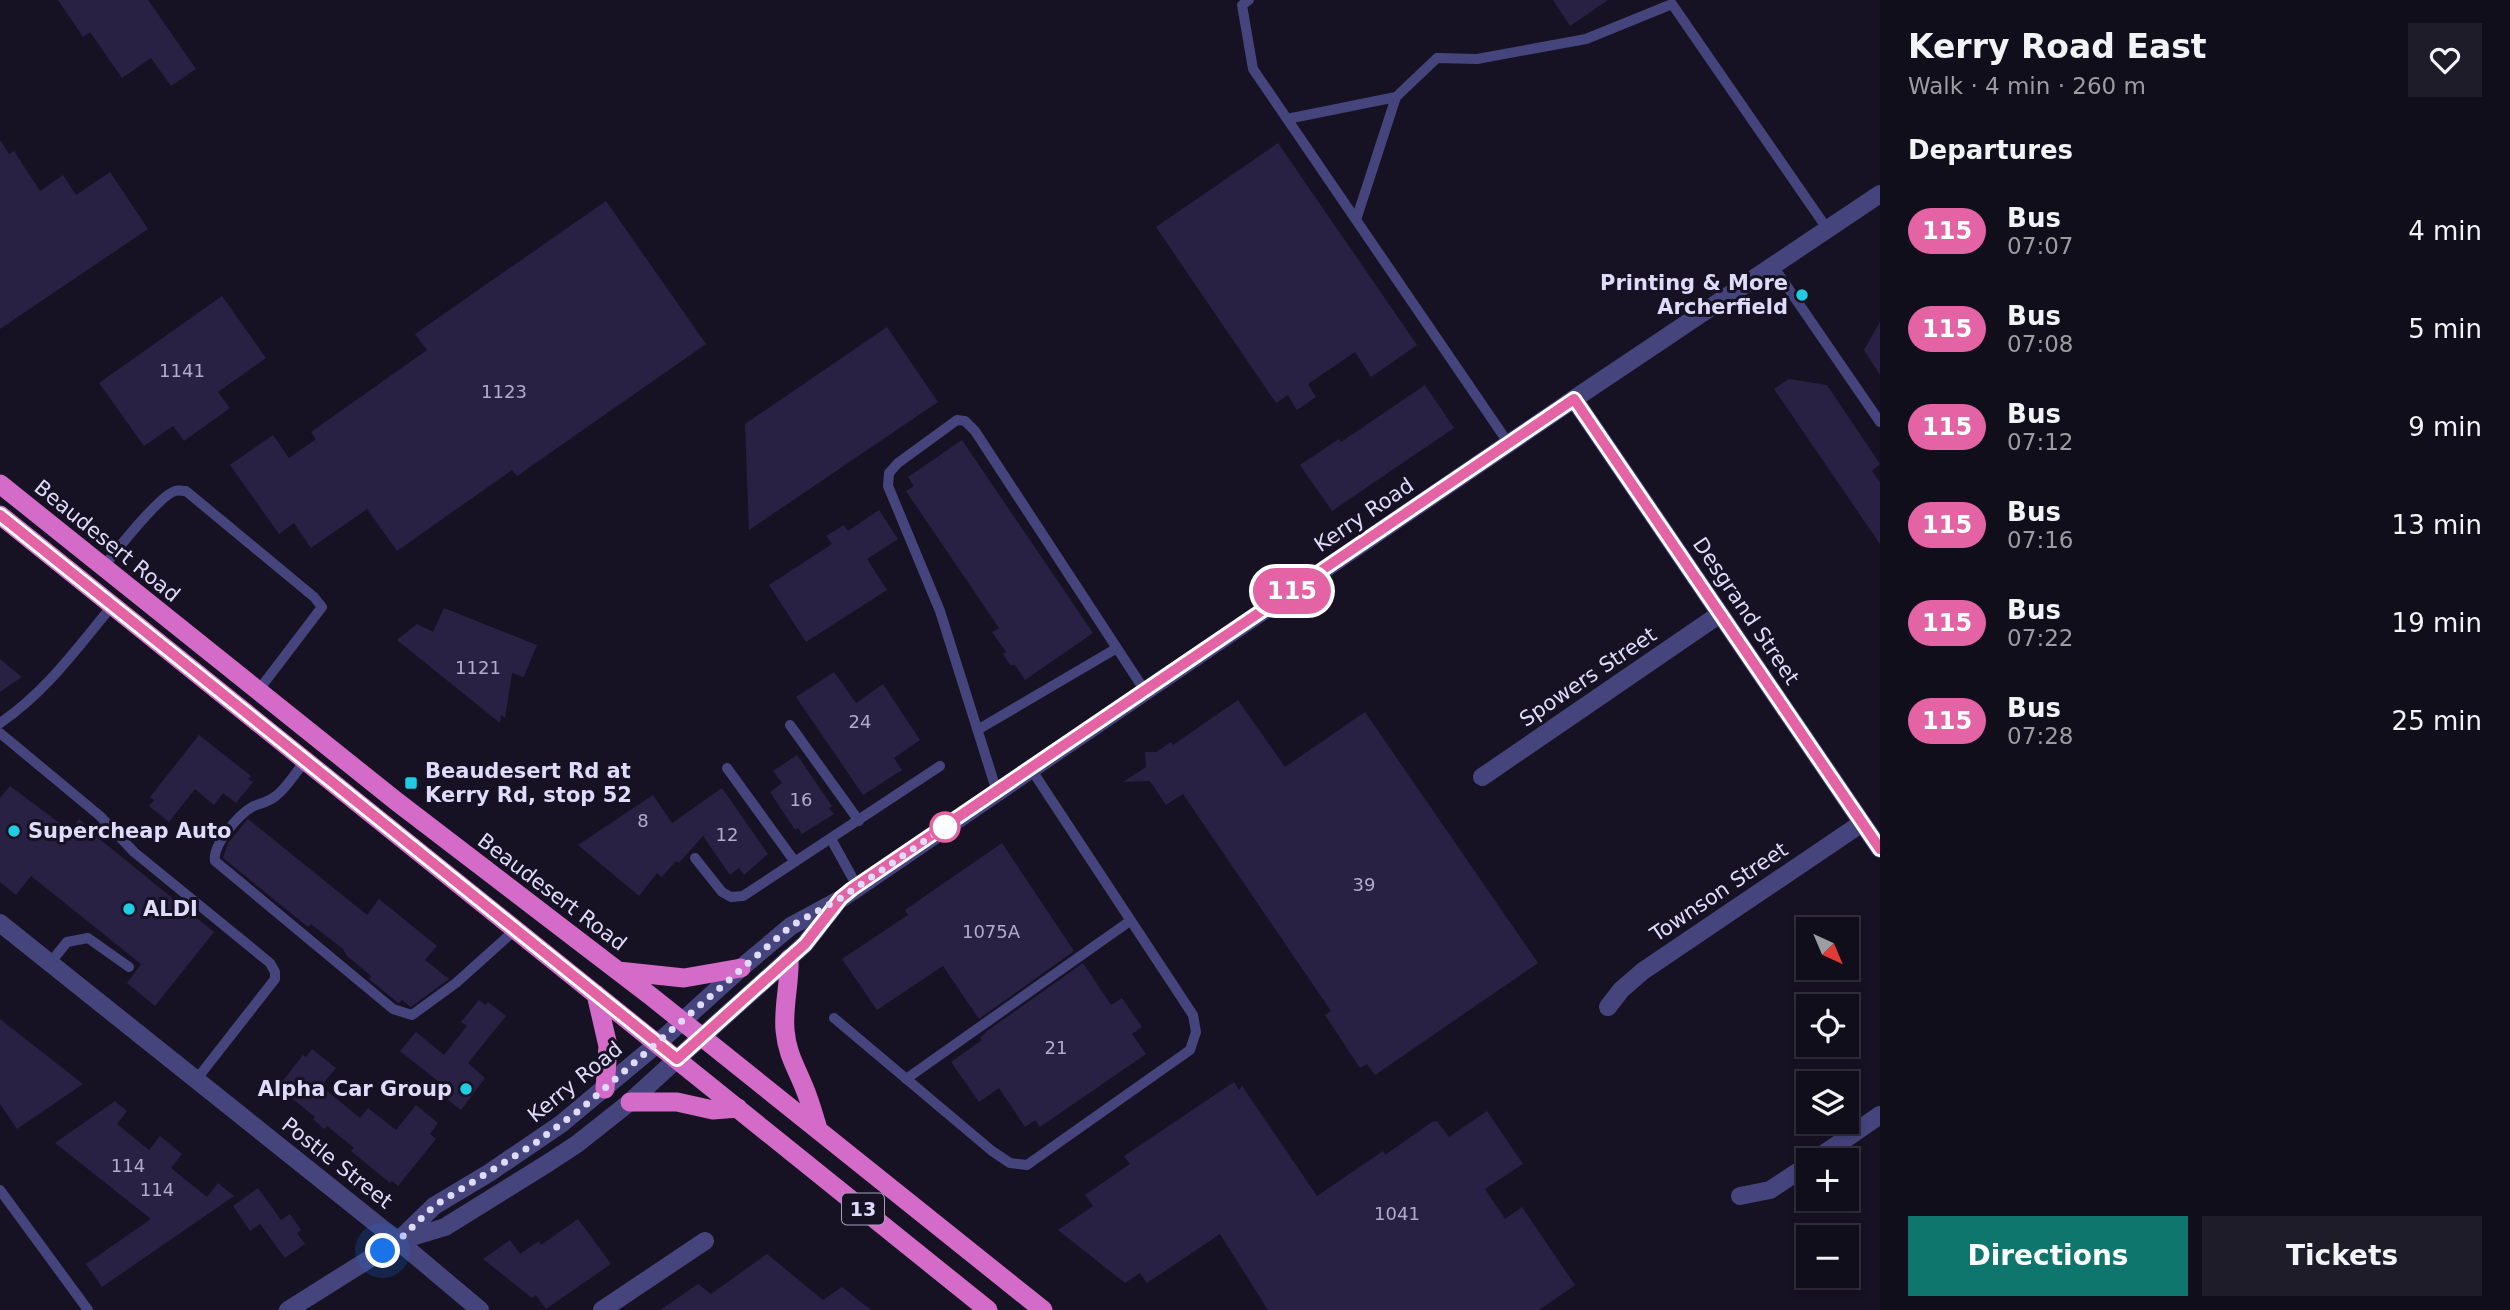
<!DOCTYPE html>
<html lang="en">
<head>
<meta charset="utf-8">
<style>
  :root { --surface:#100e1b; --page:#1e1c28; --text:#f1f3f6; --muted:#9c9ca3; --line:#302e3a; --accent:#0f766e }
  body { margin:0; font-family:"DejaVu Sans",sans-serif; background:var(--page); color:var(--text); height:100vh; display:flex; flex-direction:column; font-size:26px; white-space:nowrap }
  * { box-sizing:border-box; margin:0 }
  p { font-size:23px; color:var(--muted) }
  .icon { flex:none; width:38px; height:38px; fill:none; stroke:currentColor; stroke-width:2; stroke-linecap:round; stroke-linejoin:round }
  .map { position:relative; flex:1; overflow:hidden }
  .side { display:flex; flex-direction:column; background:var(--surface); width:630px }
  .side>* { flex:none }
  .badge { padding:0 14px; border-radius:23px; font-size:24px; line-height:46px }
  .needle { width:46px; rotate:136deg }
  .fabs { position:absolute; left:1796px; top:917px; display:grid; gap:14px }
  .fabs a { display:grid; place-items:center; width:63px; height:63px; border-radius:0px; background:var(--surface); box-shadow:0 4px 10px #0003,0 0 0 2px var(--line); font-size:35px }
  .you { position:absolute; width:35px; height:35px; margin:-18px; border:5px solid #fff; border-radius:50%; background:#1a73e8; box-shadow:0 0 0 10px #1a73e833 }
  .map>.badge { position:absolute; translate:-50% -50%; box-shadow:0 0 0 4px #fff }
  h2 { padding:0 28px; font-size:26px; line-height:63px }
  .round { display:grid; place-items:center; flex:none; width:74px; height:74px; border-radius:0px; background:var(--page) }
  .head { display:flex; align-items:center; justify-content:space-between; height:119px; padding:0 28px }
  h1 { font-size:33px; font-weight:700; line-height:52px }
  .action { display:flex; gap:14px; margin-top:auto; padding:14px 28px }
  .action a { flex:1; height:80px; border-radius:0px; background:var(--accent); color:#fff; font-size:28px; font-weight:700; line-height:80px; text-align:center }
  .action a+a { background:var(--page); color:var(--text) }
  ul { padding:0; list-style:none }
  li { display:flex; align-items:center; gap:21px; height:98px; padding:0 28px }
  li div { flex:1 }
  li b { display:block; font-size:26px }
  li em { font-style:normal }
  li .badge { min-width:77px; font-weight:700; text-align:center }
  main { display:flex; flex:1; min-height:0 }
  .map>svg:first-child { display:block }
</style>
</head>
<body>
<main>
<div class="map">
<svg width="1880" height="1310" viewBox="0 0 1880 1310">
  <rect width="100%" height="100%" fill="#161224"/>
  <path fill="#282143" d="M58,0h90l48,69 -25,17 -20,-28 -29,20 -32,-46 -7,5z
    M1553,0h55l-38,26z
    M0,140l9,14 5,-3 26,40 23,-16 13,20 34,-23 38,57 -148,100z
    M1278,143l139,202 -46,32 -16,-25 -47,32 8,13 -19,13 -9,-15 -12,8 -120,-176z
    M606,201l100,143 -189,132 -5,-6 -115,81 -30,-42 -56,39 -17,-25 -15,11 -49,-69 43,-30 16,23 27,-19 -5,-7 116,-82 -12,-16z
    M222,296l44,62 -48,34 12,16 -46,33 -11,-15 -29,20 -45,-63z
    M1880,322v53l-16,-25z
    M887,327l51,75 -189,128 -4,-106z
    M1789,379l38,6 53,79 -8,7 8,11v62l-106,-155z
    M1425,385l29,43 -122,83 -32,-46 39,-26 2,3z
    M962,440l131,193 -68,47 -10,-15h-5l-7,-11 3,-2 -14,-20 7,-4 -93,-137 8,-5 -6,-9z
    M879,510l19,29 -31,20 20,31 -81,52 -37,-57 63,-41 -6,-8 18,-11 4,6z
    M444,608l93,37 -13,31 -1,1 -11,-4 -7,45 -4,-3 -1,8 -103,-83 20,-16 16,8z
    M0,659l22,18 -22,15z
    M834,672l22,31 27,-19 37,56 -26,18 8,12 -39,25 -67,-98z
    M1238,700l47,67 80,-55 173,251 -163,112 -8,-11 -7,4 -35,-53 6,-4 -148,-217 -17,11 -16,-24 -27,1 23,-15 -1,-15h11l15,-10 2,3z
    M199,735l52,41 -3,3 5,3 -17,21 -13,-10 -9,12 -19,-16 -26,33 -20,-16 5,-6 -4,-3z
    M797,755l35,51 -3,2 5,6 -32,20 -4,-6 -3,2 -25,-38 12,-9 -9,-12z
    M10,786l60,45 9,-12 23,18 -1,3 113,92 -59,74 -28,-23 14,-19 -110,-88 -15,19 -16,-13v-84z
    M722,788l46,66 -24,21 -5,-7 -9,7 -27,-39 -24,27 -3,-2 -14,16 -5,-4 -18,23 -61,-51 75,-50 19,28z
    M248,819l119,96 12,-16 58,47 -12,14 24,19 -38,28 -9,-7 -3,3 -2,-1 -28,-23 2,-3 -24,-20 -4,-7 -32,-25 -3,3 -85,-69 5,-15z
    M1002,843l72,108 -95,68 -36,-53 -66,44 -35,-51 66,-44 -3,-5z
    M1083,963l28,42 11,-7 20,29 -10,7 14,20 -106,73 -5,-7 -10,7 -26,-39 -20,14 -28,-40 31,-22 -2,-2 7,-7z
    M479,1000l6,5 3,-3 18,14 -38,47 17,15 -24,32 -14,-11 6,-6 -53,-42 16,-19 28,23 23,-29 -6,-4z
    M0,1019l83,65 -66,45 -17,-25z
    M312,1049l24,19 -15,18 39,32 8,-10 28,22 20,-25 22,18 -8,11 6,5 -38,47 -6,-5 -2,2 -22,-18 -17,-14 3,-3 -27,-22 -3,3 -11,-10 2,-2 -37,-30 25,-32 3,2z
    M1234,1082l5,8 3,-4 75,110 66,-45 2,4 47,-33 5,-1 12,16 38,-26 36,53 -38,25 20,30 17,-12 53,78 -36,25h-271l-48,-76 -73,49 -7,-10 -15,10 -67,-53 35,-24 -8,-11 45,-31 -6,-8z
    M115,1101l12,10 -10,13 32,26 11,-14 22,18 -11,14 36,29 11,-14 16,13 -132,91 -16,-23 65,-45 -96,-76z
    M258,1188l23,32 9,-6 11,16 -4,3 8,11 -20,14 -25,-34 -10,7 -17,-25z
    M578,1219l33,45 -65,45 -10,-14 -4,3 -49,-39 27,-19 10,14 19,-13 2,4z
    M767,1254l56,46 19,-13 29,23h-211l38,-26 13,10z"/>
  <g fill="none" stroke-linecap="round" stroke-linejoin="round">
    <path stroke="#46447d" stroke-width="10" d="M1249,0l-7,5 11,64 256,375
      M1287,119l109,-22
      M1356,220l40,-123 41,-39 40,1 109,-20 86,-35 156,226
      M1773,266l107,156
      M103,568c11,-15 57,-73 72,-77 3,-1 7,0 11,0l128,106 8,10 -64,84
      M0,723c46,-31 77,-75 112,-117
      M790,725l69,96
      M979,729l138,-81
      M0,733l100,83 34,36 136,111 5,9v7l-79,101
      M305,761c-9,11 -17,25 -28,34 -9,8 -17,8 -25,12 -14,8 -40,39 -37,54l178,148 19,6 44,-32 60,-54
      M727,768l68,94
      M997,792l-57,-181 -52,-125 1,-13 9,-10 59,-43 8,1 10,10 170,260
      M831,839l26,47
      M695,858l27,34 9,5 12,-1 197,-130
      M50,963l17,-21 21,-4 41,29
      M834,1018l158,133 18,12 17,2 163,-115 6,-18 -3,-17 -162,-246
      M906,1079l224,-158
      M0,1190l88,120"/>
    <path stroke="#46447d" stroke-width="18" d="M1574,399l306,450
      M1482,777l238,-163
      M0,923l398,318 82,69
      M1608,1007l13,-17 22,-19 219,-148
      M1815,1160l65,-45
      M1740,1196l30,-6 38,-25
      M402,1240l43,-13 103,-64 29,-19 53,-42 47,-43
      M288,1310l110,-69 36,-35 55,-33 72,-49 96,-80
      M602,1310l103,-69"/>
    <path stroke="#46447d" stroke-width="18" d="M657,1044l84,-76 50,-42 50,-27 733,-500 306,-205
      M677,1059l128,-115 31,-40"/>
    <path stroke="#d46bc8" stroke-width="19" d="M0,484l396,317 256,196 391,313
      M0,515l988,795
      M789,959c1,24 -6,47 -4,71 2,24 11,37 19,57 6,14 10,29 14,42
      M618,971l66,7 57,-10
      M596,994l12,52 -3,43
      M630,1102h47l36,8 25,-2"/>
  </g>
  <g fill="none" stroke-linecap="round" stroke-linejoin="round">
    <defs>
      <path id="line" d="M0,515l677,544 128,-115 36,-46 11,-9 722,-490 306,450"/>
    </defs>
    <use href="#line" stroke="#fff" stroke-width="16"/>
    <use href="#line" stroke="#e463a4" stroke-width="10"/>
    <path stroke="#dfdbfa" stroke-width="7" stroke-dasharray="0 12.6" d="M383,1251l15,-10 36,-35 100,-62 47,-35 210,-183 50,-28 104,-71"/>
  </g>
  <g fill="#20cce1" stroke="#161224" stroke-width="2.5">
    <circle cx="1802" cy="295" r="7"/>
    <rect x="404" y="776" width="14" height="14" rx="3.5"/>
    <circle cx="14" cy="831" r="7"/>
    <circle cx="129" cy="909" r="7"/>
    <circle cx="466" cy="1089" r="7"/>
  </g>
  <circle fill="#fff" stroke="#e463a4" stroke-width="3.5" cx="945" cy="827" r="14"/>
  <g text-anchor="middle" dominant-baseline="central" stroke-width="6" stroke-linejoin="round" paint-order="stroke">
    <g font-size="18" fill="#b1accc">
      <text x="182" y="370">1141</text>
      <text x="504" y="391">1123</text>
      <text x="478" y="667">1121</text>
      <text x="860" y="721">24</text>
      <text x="801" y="799">16</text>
      <text x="643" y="820">8</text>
      <text x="727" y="834">12</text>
      <text x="1364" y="884">39</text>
      <text x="991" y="931">1075A</text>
      <text x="1056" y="1047">21</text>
      <text x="128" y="1165">114</text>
      <text x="157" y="1189">114</text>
      <text x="1397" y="1213">1041</text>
    </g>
    <rect fill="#161224" stroke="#a39fba" stroke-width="2" x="842" y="1193.5" width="42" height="31" rx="5"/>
    <g font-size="19" font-weight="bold" fill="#dfdbfa">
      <text x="863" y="1209">13</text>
    </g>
    <g font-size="21" font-weight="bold" fill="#dfdbfa" stroke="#161224" text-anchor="start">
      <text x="1788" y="283" text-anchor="end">Printing &amp; More<tspan x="1788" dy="24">Archerfield</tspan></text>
      <text x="425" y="771">Beaudesert Rd at<tspan x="425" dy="24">Kerry Rd, stop 52</tspan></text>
      <text x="28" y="831">Supercheap Auto</text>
      <text x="143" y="909">ALDI</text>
      <text x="452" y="1089" text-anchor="end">Alpha Car Group</text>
    </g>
    <g font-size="21" fill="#dfdbfa" stroke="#161224">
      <text transform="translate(1364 515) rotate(-34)">Kerry Road</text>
      <text transform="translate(107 541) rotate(39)">Beaudesert Road</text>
      <text transform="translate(1746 611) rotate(56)">Desgrand Street</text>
      <text transform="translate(1588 677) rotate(-34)">Spowers Street</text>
      <text transform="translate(552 892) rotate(37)">Beaudesert Road</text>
      <text transform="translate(1719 892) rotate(-34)">Townson Street</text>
      <text transform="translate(575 1082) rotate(-39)">Kerry Road</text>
      <text transform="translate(337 1163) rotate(38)">Postle Street</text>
    </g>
  </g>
</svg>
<div class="fabs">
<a><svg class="needle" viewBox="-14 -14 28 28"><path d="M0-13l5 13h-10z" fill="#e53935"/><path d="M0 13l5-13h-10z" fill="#9c9ca3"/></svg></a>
<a><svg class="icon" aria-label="locate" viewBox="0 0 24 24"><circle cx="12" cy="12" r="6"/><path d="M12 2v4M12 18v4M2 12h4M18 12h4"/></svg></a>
<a><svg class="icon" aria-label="layers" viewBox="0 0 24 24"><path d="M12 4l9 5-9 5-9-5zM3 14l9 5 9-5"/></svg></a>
<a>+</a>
<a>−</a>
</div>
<div class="you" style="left:383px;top:1251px"></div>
<b class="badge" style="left:1292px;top:591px;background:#e463a4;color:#fff">115</b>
</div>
<section class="side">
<div class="head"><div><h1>Kerry Road East</h1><p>Walk · 4 min · 260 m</p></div><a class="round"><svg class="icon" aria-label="heart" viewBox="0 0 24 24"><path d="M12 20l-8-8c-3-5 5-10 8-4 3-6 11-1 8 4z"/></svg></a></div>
<h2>Departures</h2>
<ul>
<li><span class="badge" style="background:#e463a4;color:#fff">115</span><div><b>Bus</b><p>07:07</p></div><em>4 min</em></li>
<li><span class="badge" style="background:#e463a4;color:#fff">115</span><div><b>Bus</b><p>07:08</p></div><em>5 min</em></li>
<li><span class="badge" style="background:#e463a4;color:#fff">115</span><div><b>Bus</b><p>07:12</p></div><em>9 min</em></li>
<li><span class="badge" style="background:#e463a4;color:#fff">115</span><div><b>Bus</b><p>07:16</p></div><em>13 min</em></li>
<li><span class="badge" style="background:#e463a4;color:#fff">115</span><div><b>Bus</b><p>07:22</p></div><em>19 min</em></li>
<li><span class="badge" style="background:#e463a4;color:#fff">115</span><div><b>Bus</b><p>07:28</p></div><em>25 min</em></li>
</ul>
<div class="action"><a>Directions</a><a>Tickets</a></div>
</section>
</main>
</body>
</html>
